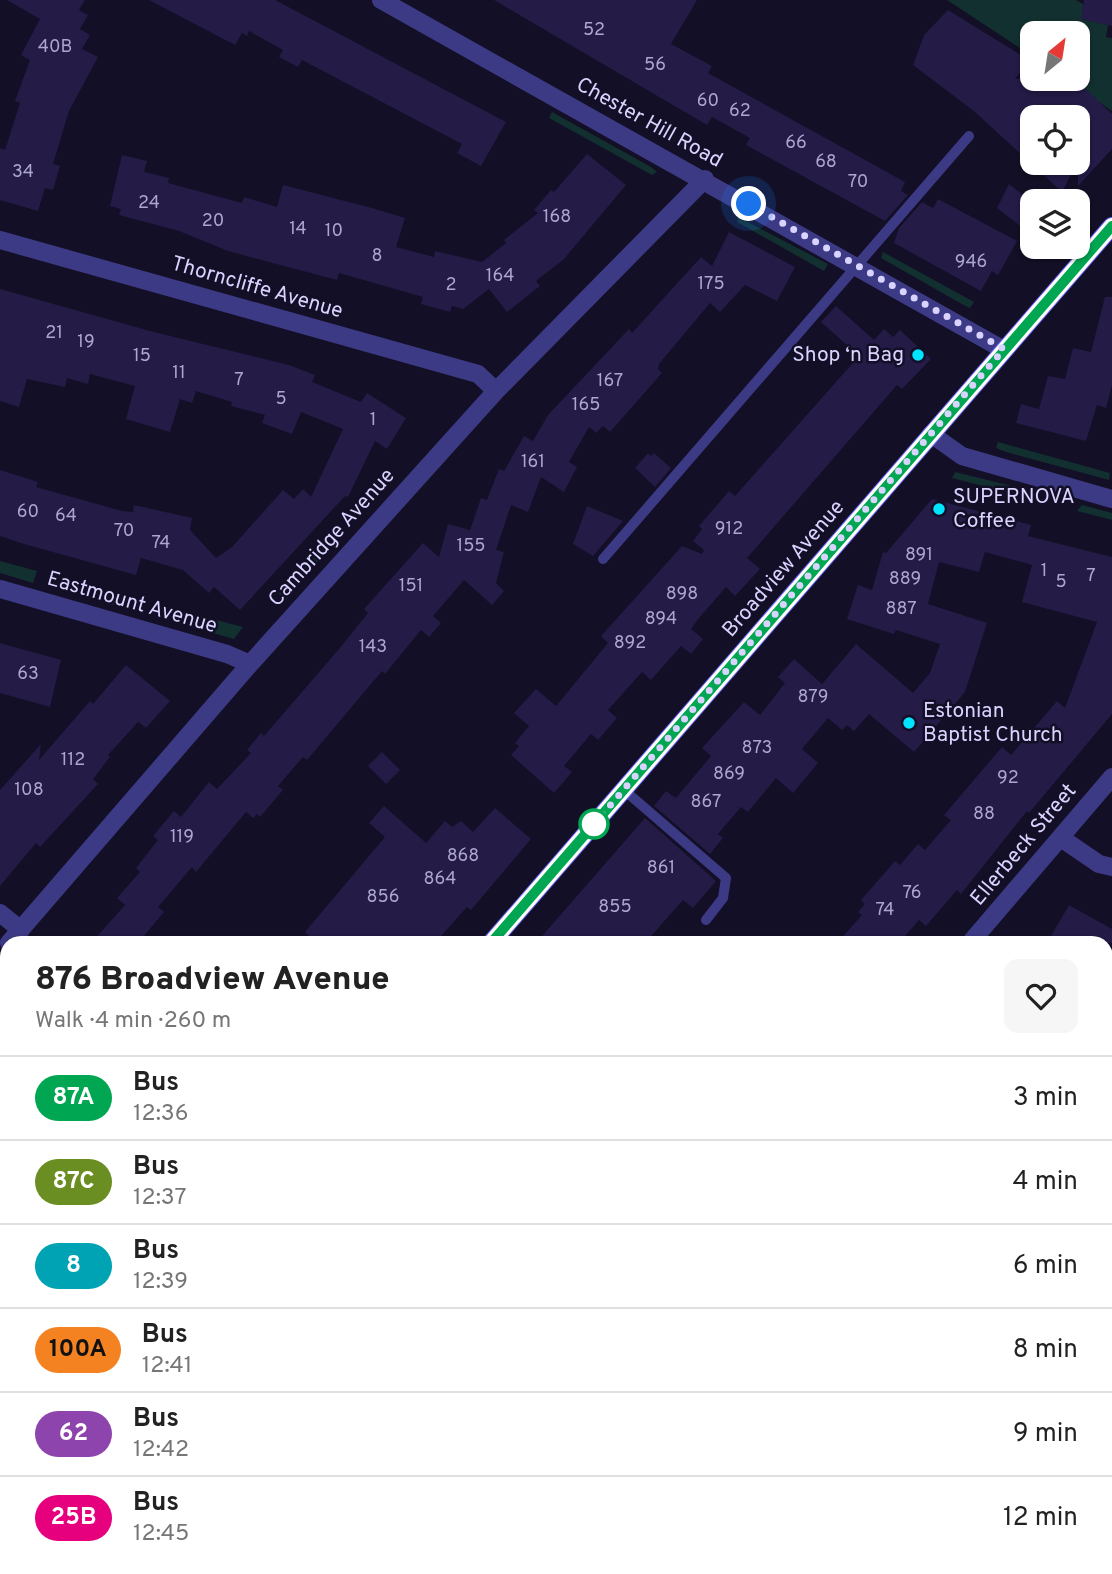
<!DOCTYPE html>
<html lang="en">
<head>
<meta charset="utf-8">
<style>
  :root { --surface:#fff; --page:#f6f6f6; --text:#222; --muted:#767676; --line:#e0e0e0 }
  body { margin:0; font-family:Overpass,sans-serif; background:var(--page); color:var(--text); height:100vh; display:flex; flex-direction:column; font-size:26px; white-space:nowrap }
  * { box-sizing:border-box; margin:0 }
  p { font-size:23px; color:var(--muted) }
  .icon { flex:none; width:38px; height:38px; fill:none; stroke:currentColor; stroke-width:2; stroke-linecap:round; stroke-linejoin:round }
  .map { position:relative; flex:1; overflow:hidden }
  .drawer { position:absolute; left:0px; top:936px; width:1113px; height:639px; display:flex; flex-direction:column; background:var(--surface); border-radius:21px 21px 0 0; box-shadow:0 2px 5px #0004 }
  .drawer>* { flex:none }
  .badge { padding:0 14px; border-radius:23px; font-size:24px; line-height:46px }
  .needle { width:46px; rotate:30deg }
  .controls { position:absolute; left:1020px; top:21px; display:grid; gap:14px }
  .controls a { display:grid; place-items:center; width:70px; height:70px; border-radius:14px; background:var(--surface); box-shadow:0 2px 5px #0004; font-size:35px }
  .you { position:absolute; width:35px; height:35px; margin:-18px; border:5px solid #fff; border-radius:50%; background:#1a73e8; box-shadow:0 0 0 10px #1a73e833 }
  .map>.badge { position:absolute; translate:-50% -50%; box-shadow:0 0 0 4px #fff }
  .round { display:grid; place-items:center; flex:none; width:74px; height:74px; border-radius:14px; background:var(--page) }
  .overview { display:flex; align-items:center; justify-content:space-between; height:119px; padding:0 35px }
  h1 { font-size:33px; font-weight:800; line-height:52px }
  ul { padding:0; list-style:none }
  li { display:flex; align-items:center; gap:21px; height:84px; padding:0 35px; border-top:2px solid var(--line) }
  li div { flex:1 }
  li b { display:block; font-size:26px }
  li em { font-style:normal }
  li .badge { min-width:77px; font-weight:700; text-align:center }
  .map>svg:first-child { display:block }
</style>
</head>
<body>
<div class="map">
<svg width="1112" height="1574" viewBox="0 0 1112 1574">
  <rect width="100%" height="100%" fill="#130f26"/>
  <path fill="#12302f" d="M947,0h129l7,4 -1,15 26,6 -2,12 6,1v73l-46,-32h12v-46h-46v23z
    M552,112l99,55 6,5 -5,3 -103,-57z
    M738,217l90,47 -4,7 -87,-49z
    M883,252l91,50 -4,6 -10,-5 -79,-45z
    M998,442l112,31 -1,7 -103,-28 -10,-4z
    M955,472l57,14 -2,7 -58,-15z
    M1082,505l30,8v7l-35,-9z
    M321,543l7,6 -42,51 -7,-6z
    M0,561l37,10 -4,12 -33,-10z
    M114,592l31,9 -4,11 -30,-8z
    M182,611l61,16 -9,12 -57,-16z"/>
  <path fill="#241b47" d="M7,0h78l-6,10 9,5 -8,14 10,6 -8,14 16,8 -29,54 -16,53 7,2 -7,24 -8,-2 -7,23 -38,-11v-52l5,2 15,-47 -5,-2 15,-41 -9,-5 19,-36z
    M149,0h126l231,122 -25,44 -24,-13 5,-9 -160,-84 -4,7 -19,-10 4,-7 -34,-19 -2,5 -5,-3 -7,12z
    M494,0h203l-26,44 41,22 -4,7 197,109 -4,9 7,4 -23,26 -139,-76 4,-7 -38,-21 -5,8z
    M1084,0h28v26l-31,-7z
    M948,10l81,50 -14,19h38l13,12 10,-11 36,34v35l-34,37v-69h-46v46h45l-15,29 -87,-80 -62,-47 11,-30z
    M587,154l39,31 -62,74 -28,22 4,5 -33,26 -18,-23 -26,20 -11,-3 -2,6 -29,-8 2,-7 -84,-24 -2,7 -109,-29 -49,-20 -60,-16 2,-6 -11,-3 12,-51 25,6 -3,11 25,6 -1,5 74,20 2,-6 33,10 6,-22 89,23 33,10 -9,29 38,10 1,-6 47,11 24,-19 -2,-3 34,-27 -4,-3 17,-20 3,2z
    M1009,184l23,18v33l-35,-27z
    M938,199l79,42 -19,34 -6,-4 -11,20 -87,-48 5,-15 23,-26 11,6z
    M729,232l66,35 -18,34 -32,-16 -25,27 -10,-9 -51,61 -1,5 4,4 -52,59 -7,-6 -7,7 -7,-6 -20,35 8,5 -13,25 -23,-15 -13,35 -17,-7 -15,45 8,2 -8,31 8,8 -12,14 -28,-25 -31,36 8,7 -12,14 -8,-7 -36,44 -3,-3 -75,89 -4,-3 -25,29 5,4 -23,27 -3,-3 -4,4 -7,-6 -50,60 -4,-5 -34,40 6,5 -26,31h-47l34,-38 -8,-7 23,-26 -4,-4 22,-28 -5,-4 21,-25 7,6 28,-35 8,7 34,-36 -4,-3 14,-17 3,3 75,-87 29,-36 -4,-4 59,-66 16,14 9,-33 22,6 11,-32 6,2 12,-31 5,2 20,-35 9,5 15,-26 81,-86 3,4 69,-76 11,9z
    M0,289l150,42 139,34 26,10 -3,7 49,20 6,-9 39,25 -19,31 -12,-8 -27,56 -3,-1 -105,114 -26,-23 -5,6 -26,-23 -42,-12 -5,17 -112,-31 -24,-8v-66l38,12 -2,5 86,24 11,1 1,-7 58,13 -2,12 26,28 16,-11 51,-57 11,9 9,-10 8,8 32,-68 -42,-17 -9,22 -30,-11 3,-8 -34,-9 1,-4 -36,-11 -4,12 -12,-4 -10,33 -44,-13 9,-33 -45,-12 -2,10 -21,-6 -2,9 -38,-8 -8,28 -19,-6z
    M1105,297h7v88l-6,23 -9,-3 -11,36 -70,-18 5,-19 18,5 9,-33 17,3 8,-31 18,4z
    M836,306l38,34 10,-11 9,8 7,-7 31,29 -29,30 -5,-4 -150,173 13,11 -25,27 -9,-9 -27,31 -8,11 12,10 -12,15 -10,-8 -30,34 -9,-8 -34,38 9,8 -19,22 -7,-6 -27,32 8,6 -18,21 -43,-38 8,-9 -4,-3 14,-17 -15,-13 22,-24 20,17 52,-63 -7,-7 81,-90 20,8 2,-4 -11,-9 9,-12 -3,-3 30,-35 6,5 124,-140 -38,-34z
    M648,453l3,3 3,-3 17,15 -16,19 -20,-19z
    M932,499l99,26 -3,11 84,21v157l-83,99 -2,-2 -66,83 -4,-4 -31,36 -7,-6 -20,23h-62l25,-28 -4,-3 7,-8 -4,-4 34,-39 5,4 18,-21 7,6 26,-30 -7,-5 58,-68 9,8 46,-54 8,7 32,-86 -75,-20 10,-37 -47,-13 -6,20 -40,-10 -11,42 59,19 -22,69 -51,60 -45,-38 -15,17 -7,-6 -5,5 -14,-12 -26,31 16,14 -25,30 -17,-15 -28,34 -7,-5 -23,27 5,4 -13,16 -56,-48 12,-15 10,7 35,-42 -9,-8 42,-46 16,13 25,-32 -7,-6 16,-18 28,25 34,-40 57,49 17,-20 10,-29 -44,-14 -2,4 -47,-15 11,-34 14,5 11,-38 3,1z
    M587,506l36,15 -30,35 -20,-12z
    M0,643l61,17 -11,47 -50,-14z
    M126,665l44,36 -24,27 -8,-6 -30,33 2,2 -17,22 5,5 -58,63 -4,-4 -36,43v-96l41,-46 -2,16 51,-59 3,3z
    M382,752l18,18 -14,14 -18,-18z
    M384,806l42,37 19,-22 7,6 9,-6 12,11 22,-24 36,31 -60,71 -4,-3 -32,36h-118l-12,-11 80,-95 -16,-14z
    M645,818l71,63 -23,27 -10,-8 -38,43h-109z
    M1069,905l43,24v14h-65z"/>
  <g fill="none" stroke-linecap="round" stroke-linejoin="round">
    <path stroke="#2fb8b0" stroke-width="4.5" stroke-dasharray="3.5 5" stroke-linecap="butt" d="M21,1574l3,-5"/>
    <path stroke="#3d3a85" stroke-width="10" d="M603,559l366,-423
      M624,790l102,88 -3,20 -17,22
      M0,1191l7,6
      M0,1214l7,-8"/>
    <path stroke="#3d3a85" stroke-width="18" d="M381,0l623,350
      M0,240l478,134 18,17
      M931,434l31,22 150,43
      M0,589l227,65 23,10
      M1061,838l38,26 13,3
      M0,913l21,17
      M9,943l241,-279 246,-273 209,-212
      M970,943l142,-166
      M0,1037l7,6
      M1106,1203l6,-3
      M0,1516l7,5
      M64,1568l7,6
      M700,1568l22,6
      M521,1574l1,-6
      M842,1574l1,-6"/>
    <path stroke="#6f6bff" stroke-width="18" d="M491,943l621,-717
      M0,1509l7,-8"/>
    <path stroke="#00e5ff" stroke-width="2" d="M0,1526h7
      M72,1568l7,6"/>
  </g>
  <g fill="none" stroke-linecap="round" stroke-linejoin="round">
    <defs>
      <path id="line" d="M491,943l621,-717"/>
    </defs>
    <use href="#line" stroke="#fff" stroke-width="16"/>
    <use href="#line" stroke="#00a651" stroke-width="10"/>
    <path stroke="#d9d4ff" stroke-width="7" stroke-dasharray="0 12.6" d="M594,824l410,-475 -255,-145"/>
  </g>
  <g fill="#00e5ff" stroke="#130f26" stroke-width="2.5">
    <circle cx="918" cy="355" r="7"/>
    <circle cx="939" cy="509" r="7"/>
    <circle cx="909" cy="723" r="7"/>
  </g>
  <circle fill="#fff" stroke="#00a651" stroke-width="3.5" cx="594" cy="824" r="14"/>
  <g text-anchor="middle" dominant-baseline="central" stroke-width="5" stroke-linejoin="round" paint-order="stroke">
    <g font-size="18" fill="#aca6d1">
      <text x="594" y="30">52</text>
      <text x="55" y="47">40B</text>
      <text x="655" y="65">56</text>
      <text x="708" y="101">60</text>
      <text x="740" y="111">62</text>
      <text x="796" y="143">66</text>
      <text x="826" y="162">68</text>
      <text x="23" y="172">34</text>
      <text x="858" y="182">70</text>
      <text x="149" y="203">24</text>
      <text x="557" y="217">168</text>
      <text x="213" y="221">20</text>
      <text x="298" y="229">14</text>
      <text x="334" y="231">10</text>
      <text x="377" y="256">8</text>
      <text x="971" y="262">946</text>
      <text x="500" y="276">164</text>
      <text x="711" y="284">175</text>
      <text x="451" y="285">2</text>
      <text x="54" y="333">21</text>
      <text x="86" y="342">19</text>
      <text x="142" y="356">15</text>
      <text x="179" y="373">11</text>
      <text x="239" y="380">7</text>
      <text x="610" y="381">167</text>
      <text x="281" y="399">5</text>
      <text x="586" y="405">165</text>
      <text x="373" y="420">1</text>
      <text x="533" y="462">161</text>
      <text x="28" y="512">60</text>
      <text x="66" y="516">64</text>
      <text x="729" y="529">912</text>
      <text x="124" y="531">70</text>
      <text x="161" y="543">74</text>
      <text x="471" y="546">155</text>
      <text x="919" y="555">891</text>
      <text x="1044" y="571">1</text>
      <text x="1091" y="576">7</text>
      <text x="905" y="579">889</text>
      <text x="1061" y="582">5</text>
      <text x="411" y="586">151</text>
      <text x="682" y="594">898</text>
      <text x="901" y="609">887</text>
      <text x="661" y="619">894</text>
      <text x="630" y="643">892</text>
      <text x="373" y="647">143</text>
      <text x="28" y="674">63</text>
      <text x="813" y="697">879</text>
      <text x="757" y="748">873</text>
      <text x="73" y="760">112</text>
      <text x="729" y="774">869</text>
      <text x="1008" y="778">92</text>
      <text x="29" y="790">108</text>
      <text x="706" y="802">867</text>
      <text x="984" y="814">88</text>
      <text x="182" y="837">119</text>
      <text x="463" y="856">868</text>
      <text x="661" y="868">861</text>
      <text x="440" y="879">864</text>
      <text x="912" y="893">76</text>
      <text x="383" y="897">856</text>
      <text x="615" y="907">855</text>
      <text x="885" y="910">74</text>
    </g>
    <g font-size="21" fill="#d9d4ff" stroke="#130f26">
      <text transform="translate(649 123) rotate(29)">Chester Hill Road</text>
      <text transform="translate(257 288) rotate(16)">Thorncliffe Avenue</text>
      <text transform="translate(332 538) rotate(-48)">Cambridge Avenue</text>
      <text transform="translate(784 569) rotate(-49)">Broadview Avenue</text>
      <text transform="translate(132 603) rotate(16)">Eastmount Avenue</text>
      <text transform="translate(1024 845) rotate(-50)">Ellerbeck Street</text>
    </g>
    <g font-size="21" fill="#d9d4ff" stroke="#130f26" text-anchor="start">
      <text x="904" y="355" text-anchor="end">Shop ‘n Bag</text>
      <text x="953" y="497">SUPERNOVA<tspan x="953" dy="24">Coffee</tspan></text>
      <text x="923" y="711">Estonian<tspan x="923" dy="24">Baptist Church</tspan></text>
    </g>
  </g>
</svg>
<div class="controls">
<a><svg class="needle" viewBox="-14 -14 28 28"><path d="M0-13l5 13h-10z" fill="#e53935"/><path d="M0 13l5-13h-10z" fill="#767676"/></svg></a>
<a><svg class="icon" aria-label="locate" viewBox="0 0 24 24"><circle cx="12" cy="12" r="6"/><path d="M12 2v4M12 18v4M2 12h4M18 12h4"/></svg></a>
<a><svg class="icon" aria-label="layers" viewBox="0 0 24 24"><path d="M12 4l9 5-9 5-9-5zM3 14l9 5 9-5"/></svg></a>
</div>
<div class="you" style="left:749px;top:204px"></div>
<section class="drawer">
<div class="overview"><div><h1>876 Broadview Avenue</h1><p>Walk · 4 min · 260 m</p></div><a class="round"><svg class="icon" aria-label="heart" viewBox="0 0 24 24"><path d="M12 20l-8-8c-3-5 5-10 8-4 3-6 11-1 8 4z"/></svg></a></div>
<ul>
<li><span class="badge" style="background:#00a651;color:#fff">87A</span><div><b>Bus</b><p>12:36</p></div><em>3 min</em></li>
<li><span class="badge" style="background:#6b8e23;color:#fff">87C</span><div><b>Bus</b><p>12:37</p></div><em>4 min</em></li>
<li><span class="badge" style="background:#00a3b4;color:#fff">8</span><div><b>Bus</b><p>12:39</p></div><em>6 min</em></li>
<li><span class="badge" style="background:#f58220;color:#111">100A</span><div><b>Bus</b><p>12:41</p></div><em>8 min</em></li>
<li><span class="badge" style="background:#8e44ad;color:#fff">62</span><div><b>Bus</b><p>12:42</p></div><em>9 min</em></li>
<li><span class="badge" style="background:#e6007e;color:#fff">25B</span><div><b>Bus</b><p>12:45</p></div><em>12 min</em></li>
</ul>
</section>
</div>
</body>
</html>
